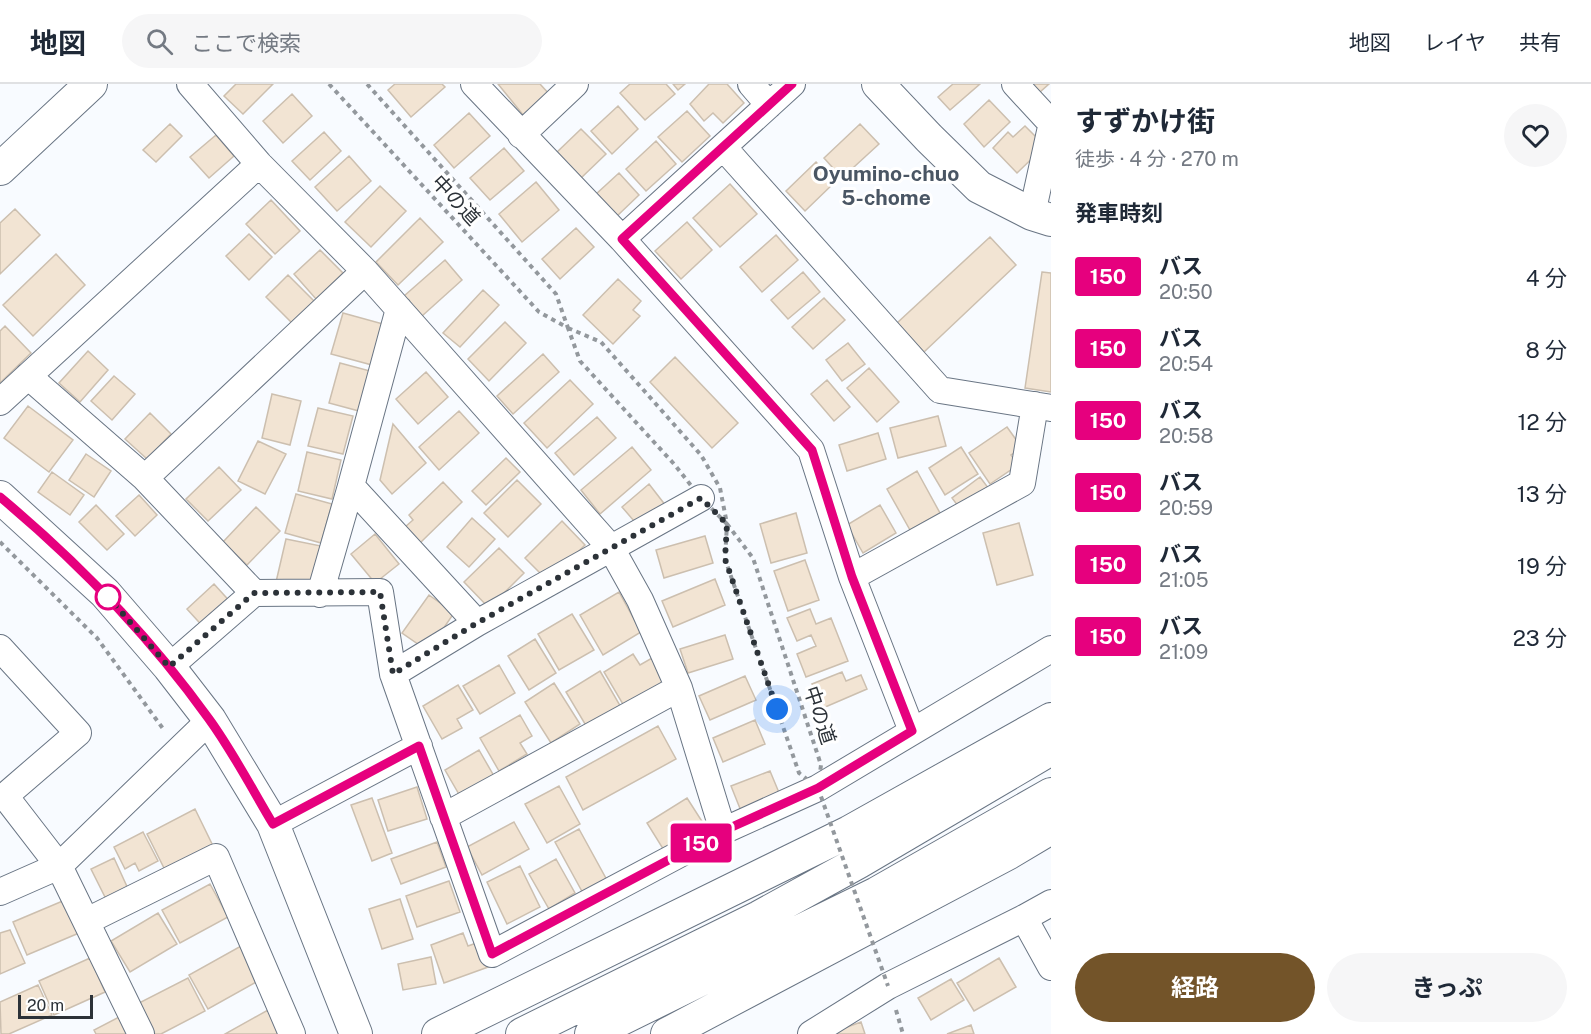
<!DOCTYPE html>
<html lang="ja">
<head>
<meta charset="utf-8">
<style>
  :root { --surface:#fff; --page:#f6f6f7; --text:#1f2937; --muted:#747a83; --line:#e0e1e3; --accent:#735429 }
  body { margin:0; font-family:"Public Sans","Noto Sans JP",sans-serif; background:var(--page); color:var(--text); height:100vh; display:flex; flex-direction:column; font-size:22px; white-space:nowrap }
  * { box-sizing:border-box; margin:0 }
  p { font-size:20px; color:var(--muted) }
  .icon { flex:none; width:33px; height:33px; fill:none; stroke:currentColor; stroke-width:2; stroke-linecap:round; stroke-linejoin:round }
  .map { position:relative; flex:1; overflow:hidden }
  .sheet { display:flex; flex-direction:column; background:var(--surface); width:540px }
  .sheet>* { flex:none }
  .badge { padding:0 12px; border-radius:4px; font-size:21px; line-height:39px }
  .scale { position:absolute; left:18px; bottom:15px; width:75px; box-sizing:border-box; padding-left:6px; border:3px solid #2c3238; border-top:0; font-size:16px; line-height:21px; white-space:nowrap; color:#2c3238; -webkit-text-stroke:4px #fff; paint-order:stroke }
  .you { position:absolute; width:30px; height:30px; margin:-15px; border:4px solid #fff; border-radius:50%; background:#1a73e8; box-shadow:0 0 0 9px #1a73e833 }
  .map>.badge { position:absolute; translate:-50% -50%; box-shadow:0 0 0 3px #fff }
  h2 { padding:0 24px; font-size:22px; line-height:54px }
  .round { display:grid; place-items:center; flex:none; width:63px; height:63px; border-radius:32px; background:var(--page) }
  .overview { display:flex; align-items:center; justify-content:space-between; height:102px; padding:0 24px }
  h1 { font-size:28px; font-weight:700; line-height:45px }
  .primary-button { display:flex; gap:12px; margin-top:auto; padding:12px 24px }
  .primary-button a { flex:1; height:69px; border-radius:36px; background:var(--accent); color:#fff; font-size:24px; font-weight:700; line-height:69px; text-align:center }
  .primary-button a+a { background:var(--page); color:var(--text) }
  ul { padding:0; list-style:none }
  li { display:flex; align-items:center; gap:18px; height:72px; padding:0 24px }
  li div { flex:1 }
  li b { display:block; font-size:22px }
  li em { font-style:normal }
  li .badge { min-width:66px; font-weight:700; text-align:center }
  header { display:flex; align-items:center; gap:36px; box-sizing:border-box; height:84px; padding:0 30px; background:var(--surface); border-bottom:2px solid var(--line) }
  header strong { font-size:28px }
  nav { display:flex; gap:33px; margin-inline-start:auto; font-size:21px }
  .search { width:420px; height:54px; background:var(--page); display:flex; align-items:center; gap:15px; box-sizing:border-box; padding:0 21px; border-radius:33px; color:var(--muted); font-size:22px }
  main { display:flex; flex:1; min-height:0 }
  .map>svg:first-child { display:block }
</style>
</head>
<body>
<header>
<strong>地図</strong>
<div class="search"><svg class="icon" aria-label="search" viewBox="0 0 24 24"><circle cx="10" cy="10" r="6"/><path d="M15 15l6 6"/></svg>ここで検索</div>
<nav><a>地図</a><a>レイヤ</a><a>共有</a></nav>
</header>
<main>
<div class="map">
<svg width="1051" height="950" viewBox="0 0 1051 950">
  <rect width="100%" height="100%" fill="#f8fbff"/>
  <path fill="#f2e4d3" stroke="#ccbfaf" stroke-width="1.5" d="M236,0h37l-30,30 -19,-18z
    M395,0h47l3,3 -34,30 -23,-27z
    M498,0h42l10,11 -26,21z
    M630,0h36l9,10 -30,26 -25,-27z
    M673,0h12l-7,6z
    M709,0h18l17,19 -21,20 -10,-10 -9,8 -14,-17z
    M953,0h27l-30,26 -12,-13z
    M1032,0h17l-9,8z
    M292,10l20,22 -29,27 -20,-22z
    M989,16l21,22 -26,25 -20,-23z
    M618,22l20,23 -26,25 -21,-23z
    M687,27l23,25 -28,26 -24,-25z
    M469,29l21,23 -36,32 -20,-23z
    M170,40l12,12 -26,26 -13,-12z
    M860,40l19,20 -37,34 -18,-20z
    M1025,42l20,20 -28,27 -24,-25 15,-16 5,5z
    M581,45l25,25 -26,25 -25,-25z
    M324,48l17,19 -31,29 -18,-19z
    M216,51l18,21 -25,22 -19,-21z
    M656,57l20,23 -30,27 -20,-22z
    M504,64l20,23 -34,29 -20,-22z
    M349,72l22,25 -34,30 -22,-24z
    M816,78l19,20 -30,29 -19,-20z
    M619,89l20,22 -23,22 -21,-22z
    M536,98l23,28 -37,32 -23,-28z
    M730,100l27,30 -37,33 -27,-29z
    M380,102l26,25 -35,36 -26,-25z
    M271,116l29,31 -25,23 -29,-30z
    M15,125l25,26 -40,39v-51z
    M420,134l23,24 -45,43 -22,-23z
    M687,138l25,28 -31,29 -26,-28z
    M576,144l18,19 -34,32 -18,-20z
    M249,150l23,23 -23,23 -23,-24z
    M776,151l22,25 -36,32 -22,-25z
    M990,153l26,28 -92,87 -27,-29z
    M320,166l23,23 -27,26 -22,-25z
    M56,170l29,31 -52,51 -30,-31z
    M445,176l17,20 -40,36 -18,-20z
    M803,188l17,20 -32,27 -17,-19z
    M1042,188l9,1v119l-26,-4z
    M288,191l28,28 -23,21 -27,-27z
    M618,195l23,22 -8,9 7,6 -27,28 -30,-29z
    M483,206l16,15 -39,42 -17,-14z
    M824,214l21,22 -32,29 -21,-22z
    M343,229l40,11 -11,41 -41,-11z
    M505,238l21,21 -37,38 -21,-22z
    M5,242l26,27 -31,30v-52z
    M848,259l17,21 -23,17 -16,-21z
    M88,267l20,19 -28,32 -21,-19z
    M543,270l16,18 -46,42 -16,-18z
    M675,273l63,66 -26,25 -62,-66z
    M340,279l30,8 -11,40 -30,-8z
    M869,284l30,34 -22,20 -30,-34z
    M426,288l22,25 -30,27 -22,-25z
    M114,292l21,18 -23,26 -21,-19z
    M570,296l23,24 -46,44 -23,-25z
    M827,296l23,27 -16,14 -23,-27z
    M272,310l29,7 -11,44 -28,-7z
    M28,322l45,34 -24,32 -45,-34z
    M318,324l35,8 -10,38 -35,-8z
    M459,327l20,22 -40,37 -20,-23z
    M150,329l21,21 -24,25 -22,-20z
    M938,332l8,30 -48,12 -8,-30z
    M597,333l19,21 -42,37 -19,-22z
    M393,340l33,39 -34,31 -12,-14z
    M1007,343l15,21 -11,7 7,10 -28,19 -21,-31z
    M878,349l8,26 -39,12 -8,-26z
    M258,357l28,13 -21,40 -27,-13z
    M632,363l19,23 -51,44 -19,-24z
    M961,363l17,27 -33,21 -16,-27z
    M307,368l34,8 -9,39 -34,-8z
    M86,370l25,17 -17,26 -25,-17z
    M506,374l14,14 -34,33 -14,-14z
    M219,383l22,23 -33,31 -22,-22z
    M917,387l23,42 -30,17 -23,-41z
    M52,388l32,23 -14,20 -32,-23z
    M980,393l9,12 -28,21 -9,-12z
    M517,396l24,24 -33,33 -24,-24z
    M443,398l19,20 -42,41 -15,-16 8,-7 -4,-5z
    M649,400l17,22 -26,22 -18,-21z
    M296,410l36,10 -11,39 -36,-10z
    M139,411l18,20 -22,21 -19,-20z
    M96,421l28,29 -17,16 -28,-28z
    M880,421l16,28 -33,20 -16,-28z
    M256,423l24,24 -33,34 -24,-23z
    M796,429l11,40 -36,10 -11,-39z
    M472,434l23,21 -26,28 -22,-20z
    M562,437l23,24 -37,36 -23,-23z
    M1019,439l14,52 -36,10 -14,-52z
    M375,450l24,30 -24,19 -24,-29z
    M705,452l8,27 -49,15 -8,-28z
    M286,455l35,7 -11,44 -34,-8z
    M499,464l25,25 -35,35 -25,-26z
    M805,476l14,40 -31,11 -14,-40z
    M715,495l10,26 -52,22 -11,-26z
    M214,500l20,22 -27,25 -20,-22z
    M619,508l22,40 -38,23 -23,-40z
    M429,511l25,18 -26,38 -26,-18z
    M810,525l6,15 15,-6 17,43 -42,16 -9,-23 19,-8 -5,-11 -14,6 -10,-23z
    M572,530l22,36 -35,20 -21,-36z
    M725,551l8,24 -45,14 -8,-24z
    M535,555l21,34 -27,17 -21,-34z
    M633,570l7,11 12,-7 13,23 -41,25 -20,-34z
    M499,581l16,28 -35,21 -17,-28z
    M600,587l22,38 -34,20 -22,-37z
    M842,588l4,9 15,-6 6,14 -44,19 -11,-24z
    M745,592l11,24 -46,20 -11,-24z
    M554,599l26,41 -29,19 -26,-41z
    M458,601l15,25 -16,9 5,9 -20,11 -19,-33z
    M520,631l12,21 -12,7 7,11 -28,17 -19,-33z
    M755,636l10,24 -42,18 -10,-24z
    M658,642l18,33 -93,51 -17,-33z
    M479,666l19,33 -34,20 -19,-33z
    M770,687l10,24 -39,16 -10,-25z
    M559,702l21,38 -33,19 -22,-39z
    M417,703l10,32 -39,12 -10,-31z
    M372,714l20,55 -20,8 -21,-56z
    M687,714l18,28 -40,26 -18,-29z
    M195,725l20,41 -48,24 -20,-40z
    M514,738l15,27 -47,26 -15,-28z
    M579,745l29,53 -24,13 -29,-53z
    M143,748l15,29 -19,10 -4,-8 -10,6 -11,-22z
    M437,758l9,25 -45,17 -10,-25z
    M114,774l15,33 -22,10 -16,-32z
    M556,775l19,34 -26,16 -20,-35z
    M520,782l20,41 -33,17 -20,-42z
    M449,797l11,31 -43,15 -11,-31z
    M210,800l18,33 -48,26 -18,-33z
    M400,815l13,40 -31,10 -13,-40z
    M65,816l14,33 -52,22 -14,-33z
    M158,829l19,31 -47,28 -19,-31z
    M10,846l15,33 -25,11v-41z
    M463,849l5,13 14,-5 9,25 -47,17 -13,-38z
    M241,862l19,34 -52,29 -19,-34z
    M431,873l5,27 -33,6 -5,-26z
    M90,874l15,34 -51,23 -15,-34z
    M999,874l17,29 -42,24 -17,-28z
    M188,894l17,33 -44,23h-6l-16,-31z
    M951,895l13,21 -33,20 -13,-22z
    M38,901l14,30 -43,19h-8l-1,-32z
    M268,926l12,24h-55z
    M123,931l9,19h-36l-2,-4z
    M861,938l4,12h-37z
    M971,941l3,9h-27z"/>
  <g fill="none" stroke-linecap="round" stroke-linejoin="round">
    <defs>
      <path id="minor" d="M190,0l69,80 106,107 246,277 29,52 39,88 44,143
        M474,0l148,155 189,211 41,127 60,154
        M751,0l18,21
        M1015,0l36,39
        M521,51l54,-51
        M723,63l217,243 111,18
        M1032,130l19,-87
        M622,155l170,-155
        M399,225l-48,177 126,137
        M28,292l117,102 109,115 126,-1 13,82 99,280 231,-123 95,-43 233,-139
        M0,318l259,-238
        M145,394l220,-207
        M852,493l170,-94 13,-78
        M320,510l31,-108
        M0,564l78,85 -73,63 54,70 82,168
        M169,583l85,-74
        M393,590l84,-51 224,-125
        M443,733l236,-129
        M273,740l146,-78
        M0,808l59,-26 151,-146
        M1051,819l-27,15 27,49
        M87,837l129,-64 76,177
        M811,950l77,-48 136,-68"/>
      <path id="tertiary" d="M878,0l51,54 50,49 53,27 19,6
        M0,85l91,-85
        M0,413l105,96 64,74 41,53 63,104 83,210
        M438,950l411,-202 202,-113
        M522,950l237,-117 100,-55 192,-113
        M591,950l286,-141 174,-99
        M667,950l342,-181 42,-25"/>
    </defs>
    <use href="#minor" stroke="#697584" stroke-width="28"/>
    <use href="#tertiary" stroke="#697584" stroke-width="34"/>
    <path stroke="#93989d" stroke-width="4" stroke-dasharray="4.5 4.5" stroke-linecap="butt" d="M329,0l210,228 29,16 -12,-34 -189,-210
      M568,244l33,14 100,113 19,33 7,36 -26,-26 -27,-34 -94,-103z
      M727,440l26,34 68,207 -3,23 -19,-15 -74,-214z
      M0,458l97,96 67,92
      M896,926l7,24"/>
    <use href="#minor" stroke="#fff" stroke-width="26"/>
    <use href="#tertiary" stroke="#fff" stroke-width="32"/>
    <path stroke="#93989d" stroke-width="4" stroke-dasharray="4.5 4.5" stroke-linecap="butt" d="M818,704l70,198"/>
  </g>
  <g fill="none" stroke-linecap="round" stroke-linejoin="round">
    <defs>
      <path id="line" d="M0,413c78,65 150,140 209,222 24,33 43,70 64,105l146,-78 73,208 231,-123 95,-43 94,-57 -60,-154 -40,-127 -190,-211 170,-155"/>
    </defs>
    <use href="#line" stroke="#fff" stroke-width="14"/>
    <use href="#line" stroke="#e6007e" stroke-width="9"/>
    <path stroke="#2c3238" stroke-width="6" stroke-dasharray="0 10.8" d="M108,513l-3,-4 64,74 85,-74 126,-1 13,82 84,-51 224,-125 26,26 -2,35 52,150"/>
  </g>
  <circle fill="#fff" stroke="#e6007e" stroke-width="3" cx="108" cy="513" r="12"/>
  <g text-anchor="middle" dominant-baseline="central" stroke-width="6" stroke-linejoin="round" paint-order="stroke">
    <g font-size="20" fill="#2c3238" stroke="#fff">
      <text transform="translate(456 116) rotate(47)">中の道</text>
      <text transform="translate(820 631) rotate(72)">中の道</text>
    </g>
    <g font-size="21" font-weight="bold" fill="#4a5664" stroke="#fff">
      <text x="886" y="89">Oyumino-chuo<tspan x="886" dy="24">5-chome</tspan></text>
    </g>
  </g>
</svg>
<div class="scale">20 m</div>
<div class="you" style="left:777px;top:625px"></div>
<b class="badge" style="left:701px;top:759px;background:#e6007e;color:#fff">150</b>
</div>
<section class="sheet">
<div class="overview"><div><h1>すずかけ街</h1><p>徒歩 · 4 分 · 270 m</p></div><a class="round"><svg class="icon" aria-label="heart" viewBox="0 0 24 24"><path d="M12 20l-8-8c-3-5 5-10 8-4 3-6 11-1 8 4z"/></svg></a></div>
<h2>発車時刻</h2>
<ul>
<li><span class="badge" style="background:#e6007e;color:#fff">150</span><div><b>バス</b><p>20:50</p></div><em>4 分</em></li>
<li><span class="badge" style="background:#e6007e;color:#fff">150</span><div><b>バス</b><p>20:54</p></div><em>8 分</em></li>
<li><span class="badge" style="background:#e6007e;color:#fff">150</span><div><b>バス</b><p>20:58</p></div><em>12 分</em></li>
<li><span class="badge" style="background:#e6007e;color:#fff">150</span><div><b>バス</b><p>20:59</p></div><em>13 分</em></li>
<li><span class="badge" style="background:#e6007e;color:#fff">150</span><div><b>バス</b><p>21:05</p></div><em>19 分</em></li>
<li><span class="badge" style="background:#e6007e;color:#fff">150</span><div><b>バス</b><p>21:09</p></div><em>23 分</em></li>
</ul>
<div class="primary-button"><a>経路</a><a>きっぷ</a></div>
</section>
</main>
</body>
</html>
